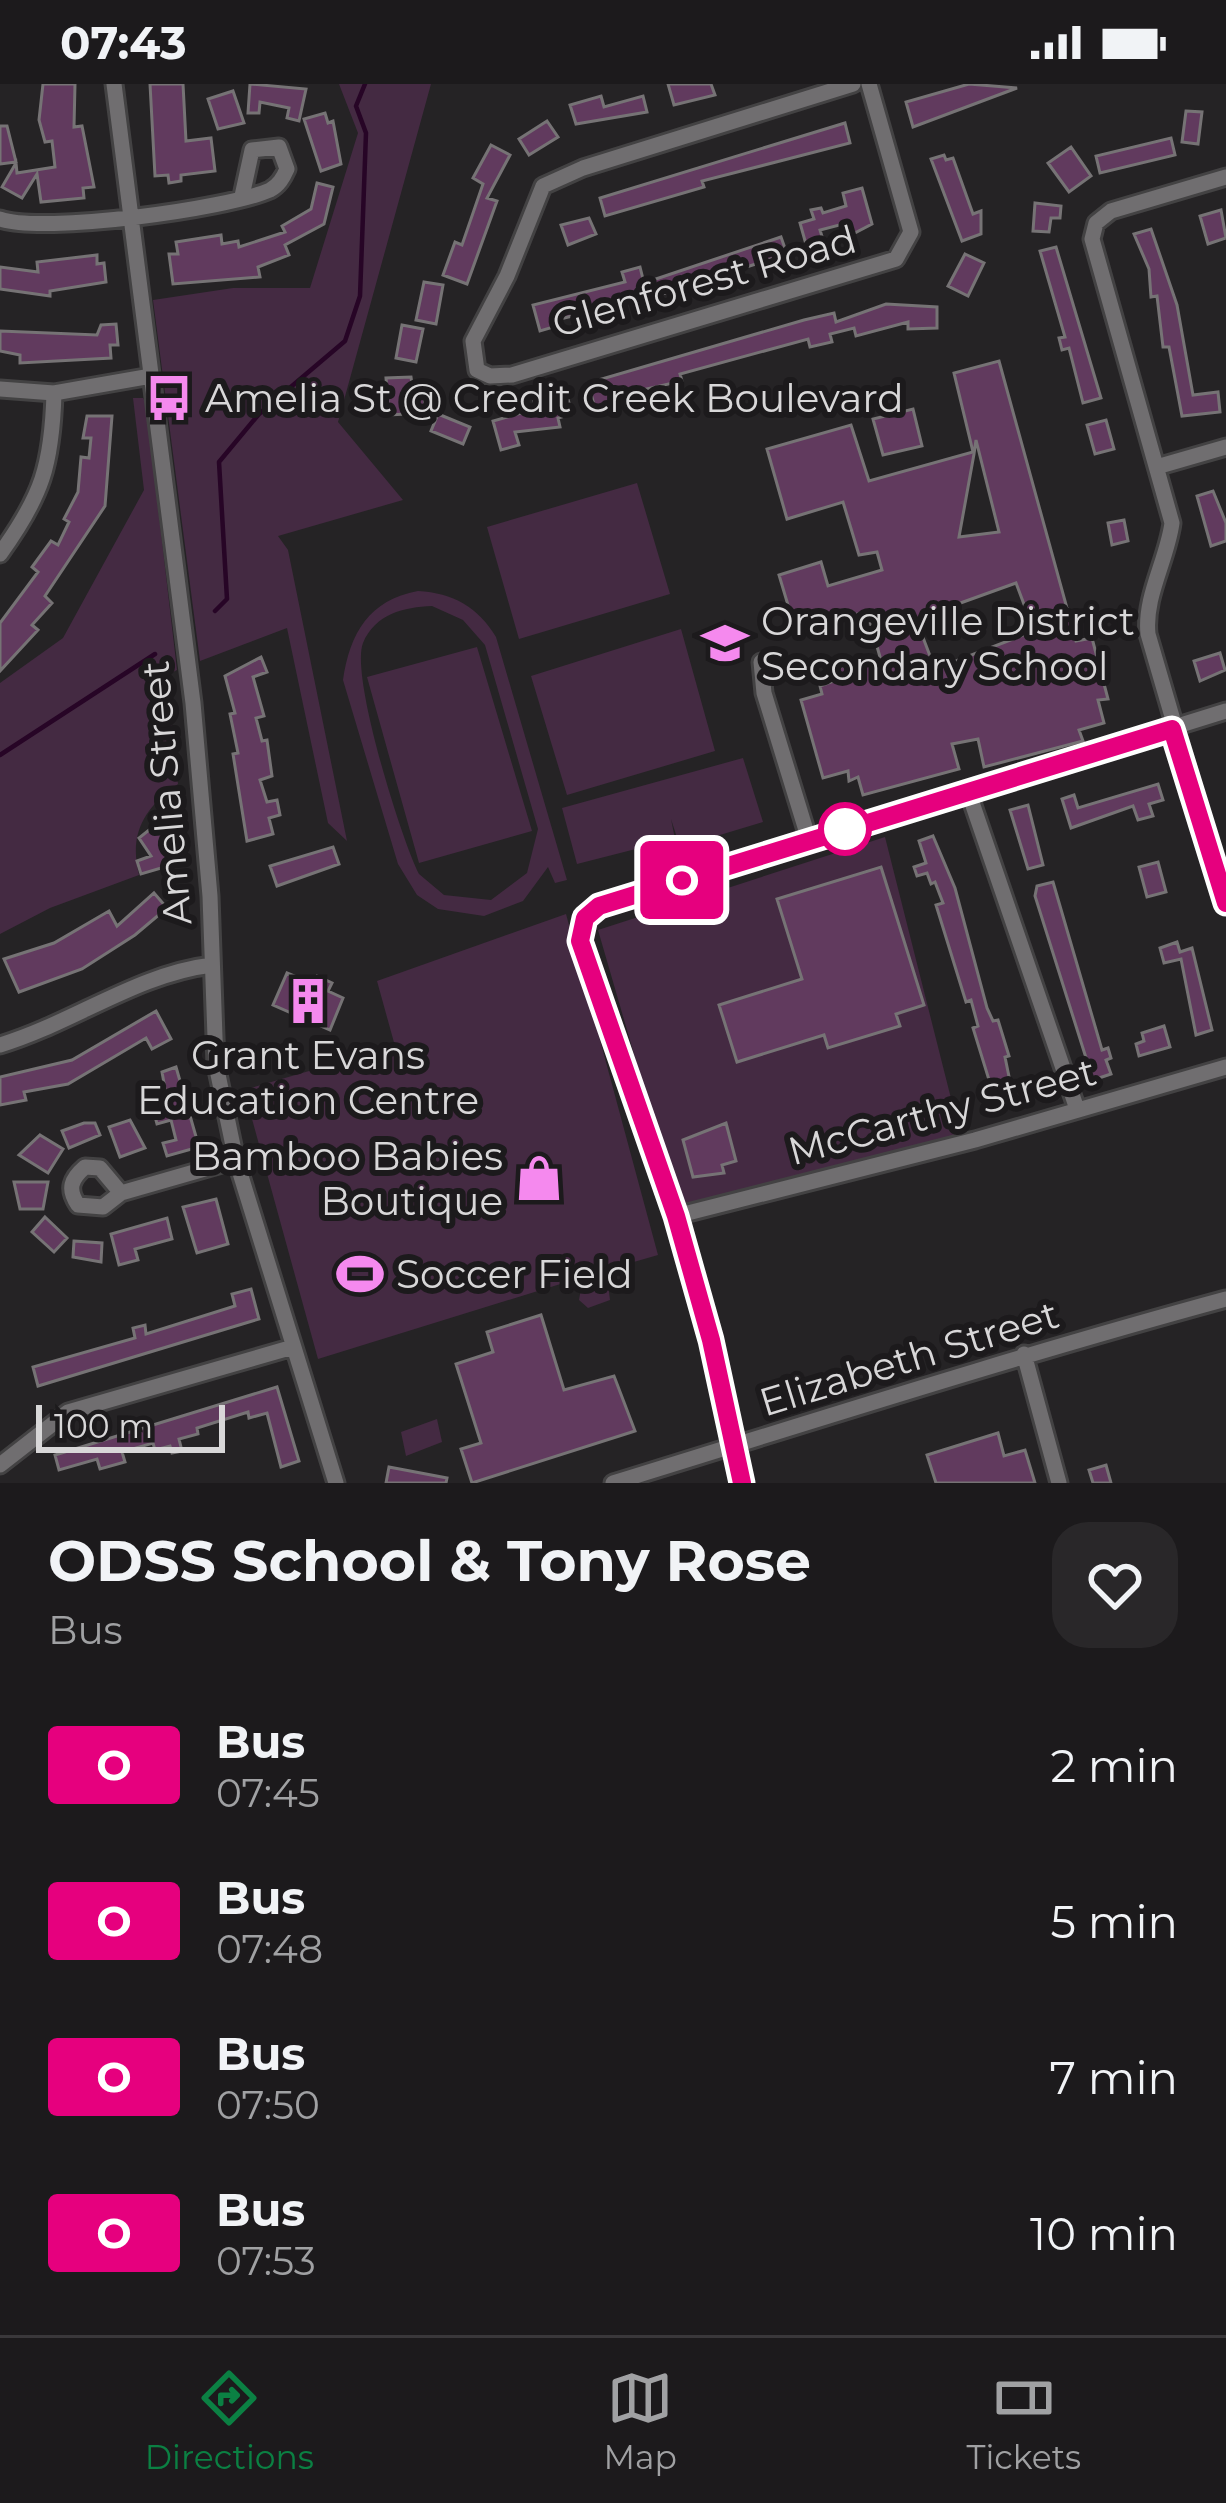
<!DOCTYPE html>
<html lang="en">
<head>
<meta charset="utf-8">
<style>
  :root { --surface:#1c1a1c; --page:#292729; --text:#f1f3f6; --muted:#a0a1a3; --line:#3a383b; --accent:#0b8043 }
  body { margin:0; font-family:Montserrat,sans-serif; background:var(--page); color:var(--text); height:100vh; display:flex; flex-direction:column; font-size:45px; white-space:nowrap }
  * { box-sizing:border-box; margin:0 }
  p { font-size:39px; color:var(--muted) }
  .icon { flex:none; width:66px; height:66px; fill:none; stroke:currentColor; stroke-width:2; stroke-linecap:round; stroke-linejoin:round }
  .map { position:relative; height:1399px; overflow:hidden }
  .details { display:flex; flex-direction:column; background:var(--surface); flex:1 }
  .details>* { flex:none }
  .badge { padding:0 24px; border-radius:9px; font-size:42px; line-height:78px }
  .scale { position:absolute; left:36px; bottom:30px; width:189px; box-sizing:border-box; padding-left:12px; border:6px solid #d8d7d8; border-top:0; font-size:33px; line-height:42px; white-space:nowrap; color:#d8d7d8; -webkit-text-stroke:9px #1c1a1c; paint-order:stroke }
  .map>.badge { position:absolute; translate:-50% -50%; box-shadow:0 0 0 6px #fff }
  .round { display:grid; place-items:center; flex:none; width:126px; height:126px; border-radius:36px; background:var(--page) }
  .summary { display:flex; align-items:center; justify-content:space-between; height:204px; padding:0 48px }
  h1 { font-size:57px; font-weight:700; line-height:90px }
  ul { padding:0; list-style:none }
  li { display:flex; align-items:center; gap:36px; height:156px; padding:0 48px }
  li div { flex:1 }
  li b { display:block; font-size:45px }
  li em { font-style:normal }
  li .badge { min-width:132px; font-weight:700; text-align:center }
  .status { display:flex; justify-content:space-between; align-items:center; height:84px; padding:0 60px; background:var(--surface); direction:ltr }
  .status svg { height:33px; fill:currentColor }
  .menu { display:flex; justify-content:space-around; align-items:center; height:168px; border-top:3px solid var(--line); background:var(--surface); font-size:33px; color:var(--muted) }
  .menu a { display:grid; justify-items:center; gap:6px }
  .menu .current { color:var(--accent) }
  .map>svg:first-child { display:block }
</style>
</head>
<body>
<div class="status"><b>07:43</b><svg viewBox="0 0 49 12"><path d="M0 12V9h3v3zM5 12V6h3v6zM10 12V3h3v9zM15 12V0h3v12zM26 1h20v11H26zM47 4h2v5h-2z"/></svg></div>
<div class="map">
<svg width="1226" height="1399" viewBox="0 0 1226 1399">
  <rect width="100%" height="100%" fill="#252325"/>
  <path fill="#442a42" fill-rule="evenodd" d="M339,0h92l-93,338 65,78 -125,36 10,14 59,291 -19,-18 -41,-195 -87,33 -47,-361 80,-12h77l48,-155z
    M133,314h10l3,6 31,266 -10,5 11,109c-35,25 -49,50 -39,91l-89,33 -50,26v-251l63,-45 81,-148z
    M637,399l33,111 -151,45 -32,-112z
    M418,507c35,2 60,16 78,46l71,243 -12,3 -7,-16 -25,34 -39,15 -46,-7 -21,-14 -19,-31 -55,-184c7,-47 26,-80 75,-89zM432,522l31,14 22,25 53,184 -11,44 -36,27 -47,-5 -25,-21c-18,-35 -69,-199 -56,-231 12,-29 41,-36 69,-37z
    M681,545l34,122 -148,44 -36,-119z
    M477,563l55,184 -113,32 -52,-186z
    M743,674l20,64 -83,25 -9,-28 4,20 -98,25 -15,-56z
    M885,753l75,297 -279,82 -83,-286z
    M566,830l92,341 -52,15 4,30 -22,8 -9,-8 4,-23 -265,82 -74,-269 151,-44 -18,-65z
    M437,1335l5,23 -36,14 -5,-24z"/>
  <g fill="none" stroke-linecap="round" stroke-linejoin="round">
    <path stroke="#270526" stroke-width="4.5" d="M215,527l12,-12 -8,-137 40,-48 86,-73 15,-45 6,-163 -10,-27 9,-22
      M0,671l155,-101"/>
  </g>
  <path fill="#613a5e" stroke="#767375" stroke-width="3" fill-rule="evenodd" d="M43,0h32l-1,43 8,-1 12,61 -11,1 1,10 -43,4 -4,-28 -15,24 -20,-11 14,-24 1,10 38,-6 -3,-26 -7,1 -6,-22z
    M150,0h33l3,57 25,-3 4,33 -34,4v6l-12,2 -1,-8 -13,1z
    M250,0l56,5 -7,32 -12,-3 2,-10 -29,-6 -1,11h-11z
    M668,0h43l4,11 -41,10z
    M969,0l48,4 -104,39 -7,-25z
    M233,7l11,32 -26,6 -10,-30z
    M601,12l3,11 39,-11 4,16 -71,12 -6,-19z
    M1186,27l16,1 -4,32 -16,-2z
    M325,29l3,10 5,-2 8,43 -20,7 -17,-52z
    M547,37l11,16 -29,18 -10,-16z
    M845,39l5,20 -148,38 2,6 -99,29 -5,-18z
    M0,42h7l9,36 -16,2z
    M1171,54l4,17 -75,18 -4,-17z
    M491,61l19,10 -23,43 10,3 -30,83 -24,-9 12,-33 7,3 21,-61 -10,-6z
    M1071,63l20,29 -22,16 -21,-29z
    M944,71l2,5 7,-2 20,56 8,-3v23l-19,7 -31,-82z
    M317,99l16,4 -9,37 -39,21 4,10 -31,12 2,10 -87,7 -4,-30h9l-2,-12 45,-7 1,9 16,-3 1,6 46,-15 -3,-6 29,-17z
    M862,104l10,36 -25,13 -4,-13 -23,6 4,13 -17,5 -7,-25 14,-4 -3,-9 10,-2 2,5 23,-7 -3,-13z
    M1035,119l26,3 -1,12h-9l-2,14 -16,-1z
    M1221,126l5,28 -18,6 -8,-28z
    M589,134l7,16 -28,11 -7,-20z
    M1151,145l26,76 16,90 25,-3 2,20 -38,4 -13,-69h-6l-6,-51 -6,1 -2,-28 -15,-35z
    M781,153l6,17 -128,41 -103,25 1,6 -17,5 -7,-26 92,-23 -3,-10 18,-5 4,16z
    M1056,163l45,151 -18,5 -14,-55 -7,2 -3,-12 6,-1 -25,-86z
    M965,170l19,9 -16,33 -20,-10z
    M97,171v9l7,-1 2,19 -56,9v5l-50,-7v-22l38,5 -1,-10z
    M424,198l19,3 -7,39 -20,-4z
    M886,220l51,3v21l-29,1v-7l-52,14 -2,-8 -24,6 2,8 -22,5 -2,-8 -128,35 2,7 -71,16 3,10 -18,5 -8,-29 216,-63 30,-7 2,9z
    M116,240l2,21h-8l1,13 -91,5v-8l-20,-4v-20l97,4 4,-10z
    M402,241l21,4 -7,33 -20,-4z
    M999,277l77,280 16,-3 16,61 -10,1 6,23 -25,7 4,11 -99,26 -6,-28 -26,5 7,25 -96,26 -5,-18 -9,4 -1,-10 -25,7 -22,-78 21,-6 -2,-8 19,-7 -3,-11 44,-11 -13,-46 -71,21 -17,-57 42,-13 7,24 54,-16 -5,-18 -18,3 -16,-53 -56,17 -20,-70 84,-24 18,56 104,-29 -19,-79zM976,356l23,92 -40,5 15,-83zM1016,499l18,48 -99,38 -19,-50z
    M411,293l2,15h11l1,21 -36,2 -3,-37z
    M566,308l6,22 -14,4 2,9 -45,5 4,13 -18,5 -8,-29 43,-12 -2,-8z
    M913,325l9,37 -39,9 -10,-36z
    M438,330l32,13 -7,17 -32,-13z
    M87,332h25l-7,90 -60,90 7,7 -20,22 6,5 -38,41v-48l38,-51 -6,-5 19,-26 7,4 11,-23 -5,-3 14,-27 3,-35 8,1 2,-20h-8z
    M1106,336l8,29 -19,5 -8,-29z
    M1213,407l13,32v18l-15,5 -14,-50z
    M1124,436l4,21 -16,4 -4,-22z
    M1220,569l5,17 -25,11 -6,-20z
    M261,573l6,15 -14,5 11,39 -8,2 6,23 5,-1 5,36 -12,4 7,22 10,-2 3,15 -11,3 4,16 -26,7 -14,-87 5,-1 -8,-39 5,-1 -10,-37z
    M1158,700l5,16 -14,4 4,12 -15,4 -5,-14 -62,22 -9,-29 12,-4 4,13z
    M1028,721l15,60 -15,4 -18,-59z
    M164,734l8,12 -4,10 7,24 -34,10 -4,-13 14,-5 -12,-18z
    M933,752l22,52 32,120 6,13 5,-1 11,36 -4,1 9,44 -17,5 -24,-78 5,-2 -7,-26 -5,2 -30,-97 7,-2 -8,-21 -4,2 -4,-11 -10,3 -3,-9 12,-4 -7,-22z
    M333,763l6,17 -62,22 -7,-20z
    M1158,778l8,30 -19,5 -8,-30z
    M881,783l43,138 -28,9 4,12 -72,22 -4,-13 -87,27 -18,-57 83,-26 -25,-80z
    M1053,798l49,168 6,-2 3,10 -5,2 5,14 -18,6 -58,-184 2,-10z
    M154,809l13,15 -32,27 -53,34 -63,23 -15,-33 50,-16 55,-32 8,15z
    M1177,858l3,10 12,-4 20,82 -16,5 -15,-76 -17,4 -4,-15z
    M287,889l26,11 4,-8 15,7 -4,8 15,7 -13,32 -57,-25z
    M156,927l15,28 -19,10 -6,-11 -78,46 -44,8 2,8 -26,5v-28l72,-17z
    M1164,942l6,21 -31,9 -3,-12 8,-3 -2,-8z
    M176,983l23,80 -32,9 -4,-13 13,-3 -5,-20 -14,4 -4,-15 15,-4 -6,-33z
    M130,1036l15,28 -25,9 -11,-30z
    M84,1039h11l5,12 -31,13 -7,-17z
    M726,1039l10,38 -14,4 2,8 -31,4 -10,-37z
    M40,1051l23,14 -15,24 -29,-18z
    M14,1098h34l-5,27h-23z
    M216,1115l12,45 -31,9 -14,-46z
    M45,1133l22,21 -13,14 -22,-20z
    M167,1134l5,21 -37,10 3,11 -19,5 -8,-31z
    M74,1157l28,2 -1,19 -28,-5z
    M251,1205l8,30 -221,67 -5,-19 102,-29 -2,-10 12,-3 1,9 89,-28 -3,-12z
    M541,1231l23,75 50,-14 21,55 -163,52 -11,-34 20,-6 -25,-79 37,-12 -6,-20z
    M277,1303l22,74 -18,6 -14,-54 -18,5 -1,-6 -51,16 1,6 -19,5 3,12 -10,2 -2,-7 -15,4 -2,-7 -31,9 3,10 -25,7 -3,-10 -38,11 -4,-15z
    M998,1349l6,23 21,-6 10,33h-99l-9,-28z
    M1106,1381l5,18h-18l-4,-13z
    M389,1383l58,11 -1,5h-60z"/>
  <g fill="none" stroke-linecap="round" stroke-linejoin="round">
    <defs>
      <path id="minor" d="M114,0l79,619 17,193 6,169 20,95 100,323
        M853,0l-270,84 -40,18 -36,90 -34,65 4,29 13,6 22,-1 384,-116 15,-27 -42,-148
        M1226,93l-115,34 -15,12 -4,16 80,284c-5,37 -28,74 -24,111l78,268
        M0,135c43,15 227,-10 270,-29 9,-5 13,-12 17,-21l-8,-22 -27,3 -10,46
        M0,305l54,4 97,-17
        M1160,382l66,-19
        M0,470c42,-58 52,-89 54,-161
        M761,578l3,31 45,147
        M968,707l109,318
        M0,961c73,-22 137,-71 212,-80
        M121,1109l-21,-25 -15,-1c-14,12 -18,22 -7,38l25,2 18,-14 115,-33
        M676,1132l299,-76 251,-73
        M1024,1270l35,129
        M0,1381l68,-53 225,-65
        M613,1399c204,-63 407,-128 613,-184
        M742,1399l-31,-143 -35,-124 -97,-275 6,-23 14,-12 627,-195"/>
    </defs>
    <use href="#minor" stroke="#434243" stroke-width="21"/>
    <use href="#minor" stroke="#706e70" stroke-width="15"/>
  </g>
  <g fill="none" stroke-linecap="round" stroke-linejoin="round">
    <defs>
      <path id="line" d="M742,1399l-31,-143 -35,-124 -96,-275 5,-23 14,-12 573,-177 54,174"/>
    </defs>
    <use href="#line" stroke="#fff" stroke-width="27"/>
    <use href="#line" stroke="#e6007e" stroke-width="18"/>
  </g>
  <defs>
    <symbol id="bus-bare" viewBox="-9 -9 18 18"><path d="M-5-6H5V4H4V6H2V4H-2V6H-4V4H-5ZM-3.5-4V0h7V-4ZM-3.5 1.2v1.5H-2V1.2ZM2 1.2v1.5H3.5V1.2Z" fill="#f589ee" stroke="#1c1a1c" stroke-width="2.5" paint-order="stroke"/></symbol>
    <symbol id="school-bare" viewBox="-9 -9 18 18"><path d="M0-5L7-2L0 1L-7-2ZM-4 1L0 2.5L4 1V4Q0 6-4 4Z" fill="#f589ee" stroke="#1c1a1c" stroke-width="2.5" paint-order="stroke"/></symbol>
    <symbol id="building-bare" viewBox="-9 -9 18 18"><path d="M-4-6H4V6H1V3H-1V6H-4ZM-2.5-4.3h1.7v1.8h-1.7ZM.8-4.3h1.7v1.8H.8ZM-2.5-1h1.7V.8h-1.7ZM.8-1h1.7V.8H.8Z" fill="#f589ee" stroke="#1c1a1c" stroke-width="2.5" paint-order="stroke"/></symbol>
    <symbol id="shop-bare" viewBox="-9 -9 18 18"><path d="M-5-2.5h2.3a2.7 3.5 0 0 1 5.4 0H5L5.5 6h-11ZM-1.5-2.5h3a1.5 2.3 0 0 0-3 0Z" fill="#f589ee" stroke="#1c1a1c" stroke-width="2.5" paint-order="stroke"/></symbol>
    <symbol id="stadium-bare" viewBox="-9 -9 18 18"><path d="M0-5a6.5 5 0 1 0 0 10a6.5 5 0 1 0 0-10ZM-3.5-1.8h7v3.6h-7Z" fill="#f589ee" stroke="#1c1a1c" stroke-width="2.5" paint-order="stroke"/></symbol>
  </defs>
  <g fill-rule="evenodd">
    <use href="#bus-bare" x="136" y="281" width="66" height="66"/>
    <use href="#school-bare" x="692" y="526" width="66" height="66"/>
    <use href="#building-bare" x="275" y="884" width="66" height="66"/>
    <use href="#shop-bare" x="506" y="1061" width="66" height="66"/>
    <use href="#stadium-bare" x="327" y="1157" width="66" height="66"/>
  </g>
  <circle fill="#fff" stroke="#e6007e" stroke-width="6" cx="845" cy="745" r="24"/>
  <g text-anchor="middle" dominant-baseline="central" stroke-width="12" stroke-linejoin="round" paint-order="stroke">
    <g font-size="39" fill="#d8d7d8" stroke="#1c1a1c">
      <text transform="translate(704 197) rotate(-16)">Glenforest Road</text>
      <text transform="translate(166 709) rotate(-95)">Amelia Street</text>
      <text transform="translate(942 1027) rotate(-15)">McCarthy Street</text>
      <text transform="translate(909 1274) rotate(-17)">Elizabeth Street</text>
    </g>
    <g font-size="39" fill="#d8d7d8" stroke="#1c1a1c" text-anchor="start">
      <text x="205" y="314">Amelia St @ Credit Creek Boulevard</text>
      <text x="761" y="537">Orangeville District<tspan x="761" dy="45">Secondary School</tspan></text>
      <text x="308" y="971" text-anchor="middle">Grant Evans<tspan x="308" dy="45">Education Centre</tspan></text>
      <text x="503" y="1072" text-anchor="end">Bamboo Babies<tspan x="503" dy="45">Boutique</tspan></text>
      <text x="396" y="1190">Soccer Field</text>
    </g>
  </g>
</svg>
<div class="scale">100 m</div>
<b class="badge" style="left:682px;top:796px;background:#e6007e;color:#fff">O</b>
</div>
<section class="details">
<div class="summary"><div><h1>ODSS School &amp; Tony Rose</h1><p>Bus</p></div><a class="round"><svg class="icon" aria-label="heart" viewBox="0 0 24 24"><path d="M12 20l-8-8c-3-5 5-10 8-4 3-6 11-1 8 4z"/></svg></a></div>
<ul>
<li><span class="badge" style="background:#e6007e;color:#fff">O</span><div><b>Bus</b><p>07:45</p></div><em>2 min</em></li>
<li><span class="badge" style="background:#e6007e;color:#fff">O</span><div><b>Bus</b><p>07:48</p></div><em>5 min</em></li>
<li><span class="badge" style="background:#e6007e;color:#fff">O</span><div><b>Bus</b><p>07:50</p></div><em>7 min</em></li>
<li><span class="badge" style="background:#e6007e;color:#fff">O</span><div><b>Bus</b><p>07:53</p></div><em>10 min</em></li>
</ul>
</section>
<nav class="menu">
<a class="current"><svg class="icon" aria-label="directions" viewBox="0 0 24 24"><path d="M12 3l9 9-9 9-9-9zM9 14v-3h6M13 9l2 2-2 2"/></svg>Directions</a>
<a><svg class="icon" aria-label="map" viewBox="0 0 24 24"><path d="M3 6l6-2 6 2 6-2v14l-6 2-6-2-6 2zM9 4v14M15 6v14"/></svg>Map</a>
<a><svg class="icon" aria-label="tickets" viewBox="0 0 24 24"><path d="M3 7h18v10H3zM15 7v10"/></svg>Tickets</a>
</nav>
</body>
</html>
